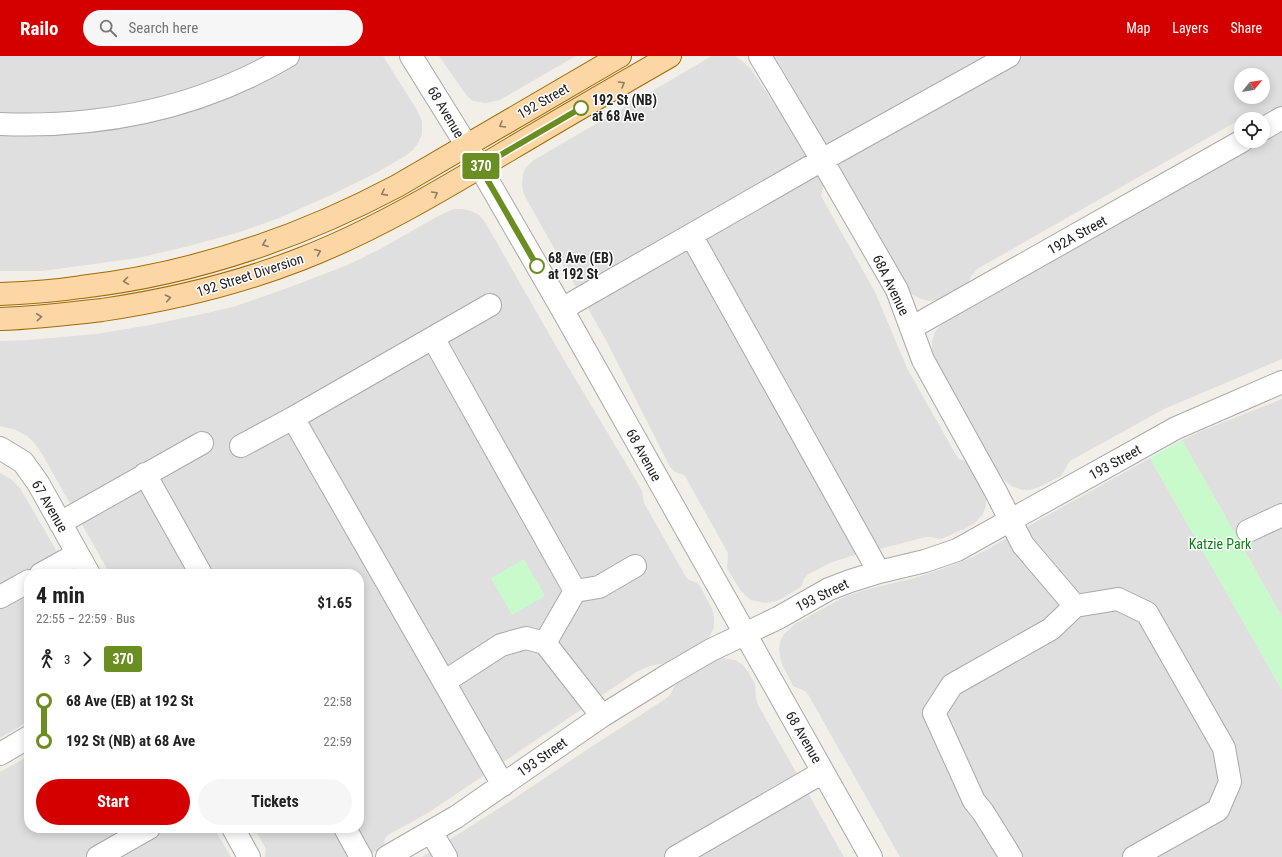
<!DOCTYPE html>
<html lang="en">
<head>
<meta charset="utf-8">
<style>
  :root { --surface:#fff; --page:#f6f6f6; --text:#222; --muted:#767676; --accent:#d40000 }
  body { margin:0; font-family:"Roboto Condensed",sans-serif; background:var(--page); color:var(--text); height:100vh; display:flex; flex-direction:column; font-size:15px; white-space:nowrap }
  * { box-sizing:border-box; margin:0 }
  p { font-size:13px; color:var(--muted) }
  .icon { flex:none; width:22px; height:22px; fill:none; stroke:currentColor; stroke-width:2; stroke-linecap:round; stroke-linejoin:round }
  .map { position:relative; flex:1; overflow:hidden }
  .panel { position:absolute; left:24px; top:513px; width:340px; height:264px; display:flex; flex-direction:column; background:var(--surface); border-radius:16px; box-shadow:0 2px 10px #0003 }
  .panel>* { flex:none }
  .badge { padding:0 8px; border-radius:3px; font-size:14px; line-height:26px }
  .needle { width:26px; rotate:60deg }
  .tools { position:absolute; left:1234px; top:12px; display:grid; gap:8px }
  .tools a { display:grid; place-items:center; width:36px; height:36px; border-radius:50%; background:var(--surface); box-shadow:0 2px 10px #0003; font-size:20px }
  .map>.badge { position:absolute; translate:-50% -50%; box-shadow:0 0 0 2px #fff }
  .legs { display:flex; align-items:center; gap:6px; height:44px; padding:0 12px; font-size:13px }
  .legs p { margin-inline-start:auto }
  .overview { display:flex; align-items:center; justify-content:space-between; height:68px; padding:0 12px }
  h1 { font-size:22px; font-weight:700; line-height:30px }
  .action { display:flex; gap:8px; margin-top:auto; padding:8px 12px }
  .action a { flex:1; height:46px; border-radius:24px; background:var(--accent); color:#fff; font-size:16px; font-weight:700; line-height:46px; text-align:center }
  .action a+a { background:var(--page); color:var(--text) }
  ul { padding:0 12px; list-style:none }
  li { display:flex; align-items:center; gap:14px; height:40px; font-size:15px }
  li i { display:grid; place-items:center; width:6px; height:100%; margin:0 5px; background:currentColor }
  li i::after { content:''; width:10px; height:10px; margin:-5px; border:3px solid; border-radius:50%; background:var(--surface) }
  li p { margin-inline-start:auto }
  li:first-child i { background:linear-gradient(#0000 50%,currentColor 0) }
  li:last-child i { background:linear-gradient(currentColor 50%,#0000 0) }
  header { display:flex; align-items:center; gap:24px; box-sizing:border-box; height:56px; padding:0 20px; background:var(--accent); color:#fff }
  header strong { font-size:19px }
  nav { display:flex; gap:22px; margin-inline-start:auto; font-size:14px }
  .search { width:280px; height:36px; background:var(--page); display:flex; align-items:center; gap:10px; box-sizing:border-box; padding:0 14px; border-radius:22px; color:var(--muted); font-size:15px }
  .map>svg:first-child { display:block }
</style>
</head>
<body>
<header>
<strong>Railo</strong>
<div class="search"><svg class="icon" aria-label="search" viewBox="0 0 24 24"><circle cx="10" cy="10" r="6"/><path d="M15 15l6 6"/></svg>Search here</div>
<nav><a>Map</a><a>Layers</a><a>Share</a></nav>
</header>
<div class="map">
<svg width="1282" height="801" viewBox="0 0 1282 801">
  <rect width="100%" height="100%" fill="#f2efe9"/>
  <path fill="#e0dfdf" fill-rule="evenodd" d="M0,0h383l34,54 5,11v13l-4,9 -5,7 -8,6 -29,17 -45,22 -52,23 -39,14 -51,14 -51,12 -96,13h-42z
    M439,0h137l-76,44 -14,3 -13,-2 -6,-5z
    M712,0h23l7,5 8,7 54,80 20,35 -3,13 54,96 32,76 49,87 3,4 8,3 19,34v9l-3,9 -8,9 -11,6 -23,10 -10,-2h-5l-78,20 -18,6 -23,12 -3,4 -3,8 -20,12 -8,3 -8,1 -14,-3 -6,-5 -5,-5 -13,-22 1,-13v-2l-42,-75 -2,-3 -9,-3 -5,-5 -63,-125 -79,-140 -4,-8 -2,-8 1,-12 3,-7 8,-7z
    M775,0h507v50l-23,13 -13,-1 -5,1 -264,150 -5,6 -4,8 -28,16 -10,2 -9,-2 -9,-5 -6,-8zM1241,19h22v22h-22z
    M1282,74v229l-118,50 -94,52 -9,15 -22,11 -9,3h-8l-10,-4 -8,-6 -7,-9 -63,-112 -2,-9v-9l3,-9 5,-6 16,-11z
    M454,153h9l8,2 8,4 6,7 79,138 76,127 2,4 2,12 42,74 3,3 8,3 3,3 12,23 2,8v10l-4,9 -7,7 -37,20 -16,3 -12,5 -210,142 -40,22 -3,3 -1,6 -3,4 -15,9h-101l1,-8 -12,-21h105v-254h-249l-68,-120 -7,-10 -8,-8 -11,-6 -16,-4v-85l28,-1 68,-6 54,-9 57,-12 29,-7 57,-20 57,-22 32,-16 58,-33z
    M1282,343v218l-100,-177 17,-8z
    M1150,402l132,232v167h-382l-91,-161 -4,-5 -12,-5 -11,-22 -2,-7 -1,-8 1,-7 4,-8 11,-10 51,-28 22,-7 47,-11 27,-9 31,-12 27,-15z
    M0,417l11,6 9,9 50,86h-41v147l-29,17z
    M723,602l12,2 8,5 5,7 7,12 1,14 2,7 86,152h-422l90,-57 82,-55 70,-45 6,-5 6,-12 30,-18z
    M29,700v72h185l17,29h-231v-85z"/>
  <path fill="#c8facc" d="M1182,384l100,177v73l-132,-232z
    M524,503l21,37 -33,19 -21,-37z"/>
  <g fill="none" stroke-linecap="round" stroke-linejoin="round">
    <defs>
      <path id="minor" d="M411,0l69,111 82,142 309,548
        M760,0l62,104 75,130 26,70 73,132 27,53 52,61
        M0,68c101,4 200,-16 288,-68
        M1263,73l19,-11
        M691,179l188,337
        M562,253l260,-149 187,-104
        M911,272l331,-187
        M433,282l142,253 -30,52 57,73
        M293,362l210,367
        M241,390l52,-28 197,-113
        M0,392l23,14 15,21 51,91
        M145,418l56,100
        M60,467l142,-80
        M1248,475l34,-16
        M41,518l36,-20
        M575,535l24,-4 36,-21
        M0,541l29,-16
        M444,626l57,-37 25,-7 19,5
        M0,698l29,-17
        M233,772l16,29
        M345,772l16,29
        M431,776l15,25
        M98,801l51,-29
        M387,801l69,-40 146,-101 66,-41 43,-25 67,-32 51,-29 21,-8 29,-9 46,-11 32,-11 219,-122 106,-46
        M676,801l147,-85
        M1011,801l-28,-45 -9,-11 -40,-88 18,-28 99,-56 24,-23 43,-7 29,14 77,135 6,34 -12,28 -84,47"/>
      <path id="major" d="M0,238c27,-1 55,-3 81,-7 112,-13 216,-48 316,-101l223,-130
        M0,263c34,-1 68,-5 102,-9 68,-10 135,-26 199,-51 75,-29 144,-71 213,-112 52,-31 104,-61 156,-91"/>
    </defs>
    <use href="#minor" stroke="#a9a9a9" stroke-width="24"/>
    <use href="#major" stroke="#a06b00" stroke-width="24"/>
    <use href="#minor" stroke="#fff" stroke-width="22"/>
    <use href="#major" stroke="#fcd6a4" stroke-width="22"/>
  </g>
  <defs><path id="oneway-chevron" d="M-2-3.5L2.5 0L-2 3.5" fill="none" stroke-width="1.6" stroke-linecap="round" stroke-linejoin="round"/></defs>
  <g stroke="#8f7c63">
    <use href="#oneway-chevron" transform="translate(622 28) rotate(-30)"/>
    <use href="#oneway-chevron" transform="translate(502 69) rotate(150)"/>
    <use href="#oneway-chevron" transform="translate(384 137) rotate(152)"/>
    <use href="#oneway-chevron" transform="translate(435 138) rotate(-30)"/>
    <use href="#oneway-chevron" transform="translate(265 188) rotate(160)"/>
    <use href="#oneway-chevron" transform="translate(318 196) rotate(-23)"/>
    <use href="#oneway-chevron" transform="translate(126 225) rotate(172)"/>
    <use href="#oneway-chevron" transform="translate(168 242) rotate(-12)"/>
    <use href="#oneway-chevron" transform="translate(39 261) rotate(-6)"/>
  </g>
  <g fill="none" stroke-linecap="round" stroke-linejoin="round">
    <defs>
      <path id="line-1" d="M537,210l-57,-99 101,-59"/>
    </defs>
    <use href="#line-1" stroke="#fff" stroke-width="9"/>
    <use href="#line-1" stroke="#6b8e23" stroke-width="6"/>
  </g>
  <g fill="#fff" stroke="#6b8e23" stroke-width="2">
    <circle cx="581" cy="52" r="7"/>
    <circle cx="537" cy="210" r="7"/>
  </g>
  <g text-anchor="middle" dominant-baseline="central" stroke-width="3" stroke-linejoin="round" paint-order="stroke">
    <g font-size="14" font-weight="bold" fill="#222" stroke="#fff" text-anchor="start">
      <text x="592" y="44">192 St (NB)<tspan x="592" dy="16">at 68 Ave</tspan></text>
      <text x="548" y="202">68 Ave (EB)<tspan x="548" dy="16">at 192 St</tspan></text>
    </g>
    <g font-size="14" fill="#222" stroke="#fff">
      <text transform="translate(543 45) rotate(-30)">192 Street</text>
      <text transform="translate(446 56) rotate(59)">68 Avenue</text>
      <text transform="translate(1077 179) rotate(-29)">192A Street</text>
      <text transform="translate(250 219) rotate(-18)">192 Street Diversion</text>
      <text transform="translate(891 229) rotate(64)">68A Avenue</text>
      <text transform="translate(644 399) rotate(61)">68 Avenue</text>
      <text transform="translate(1115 406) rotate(-29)">193 Street</text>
      <text transform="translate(50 450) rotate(60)">67 Avenue</text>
      <text transform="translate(822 539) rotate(-26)">193 Street</text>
      <text transform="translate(804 681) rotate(60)">68 Avenue</text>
      <text transform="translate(542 701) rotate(-35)">193 Street</text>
    </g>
    <g font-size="14" fill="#0c8416" stroke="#fff">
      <text x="1220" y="488">Katzie Park</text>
    </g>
  </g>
</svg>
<div class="tools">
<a><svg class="needle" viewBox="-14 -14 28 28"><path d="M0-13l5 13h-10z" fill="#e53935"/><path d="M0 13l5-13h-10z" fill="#767676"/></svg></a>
<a><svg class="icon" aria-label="locate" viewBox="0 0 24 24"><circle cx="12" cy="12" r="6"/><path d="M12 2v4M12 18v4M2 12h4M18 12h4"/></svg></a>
</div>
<b class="badge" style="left:481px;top:110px;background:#6b8e23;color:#fff">370</b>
<section class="panel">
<div class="overview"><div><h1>4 min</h1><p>22:55 – 22:59 · Bus</p></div><b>$1.65</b></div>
<div class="legs"><svg class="icon" aria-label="walk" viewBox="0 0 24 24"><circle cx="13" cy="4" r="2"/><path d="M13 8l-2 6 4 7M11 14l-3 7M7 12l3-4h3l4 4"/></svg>3<svg class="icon" aria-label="forward" viewBox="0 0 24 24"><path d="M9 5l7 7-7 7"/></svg><b class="badge" style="background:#6b8e23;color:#fff">370</b></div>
<ul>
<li><i style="color:#6b8e23"></i><b>68 Ave (EB) at 192 St</b><p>22:58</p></li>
<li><i style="color:#6b8e23"></i><b>192 St (NB) at 68 Ave</b><p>22:59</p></li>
</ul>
<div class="action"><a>Start</a><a>Tickets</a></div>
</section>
</div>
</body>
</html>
